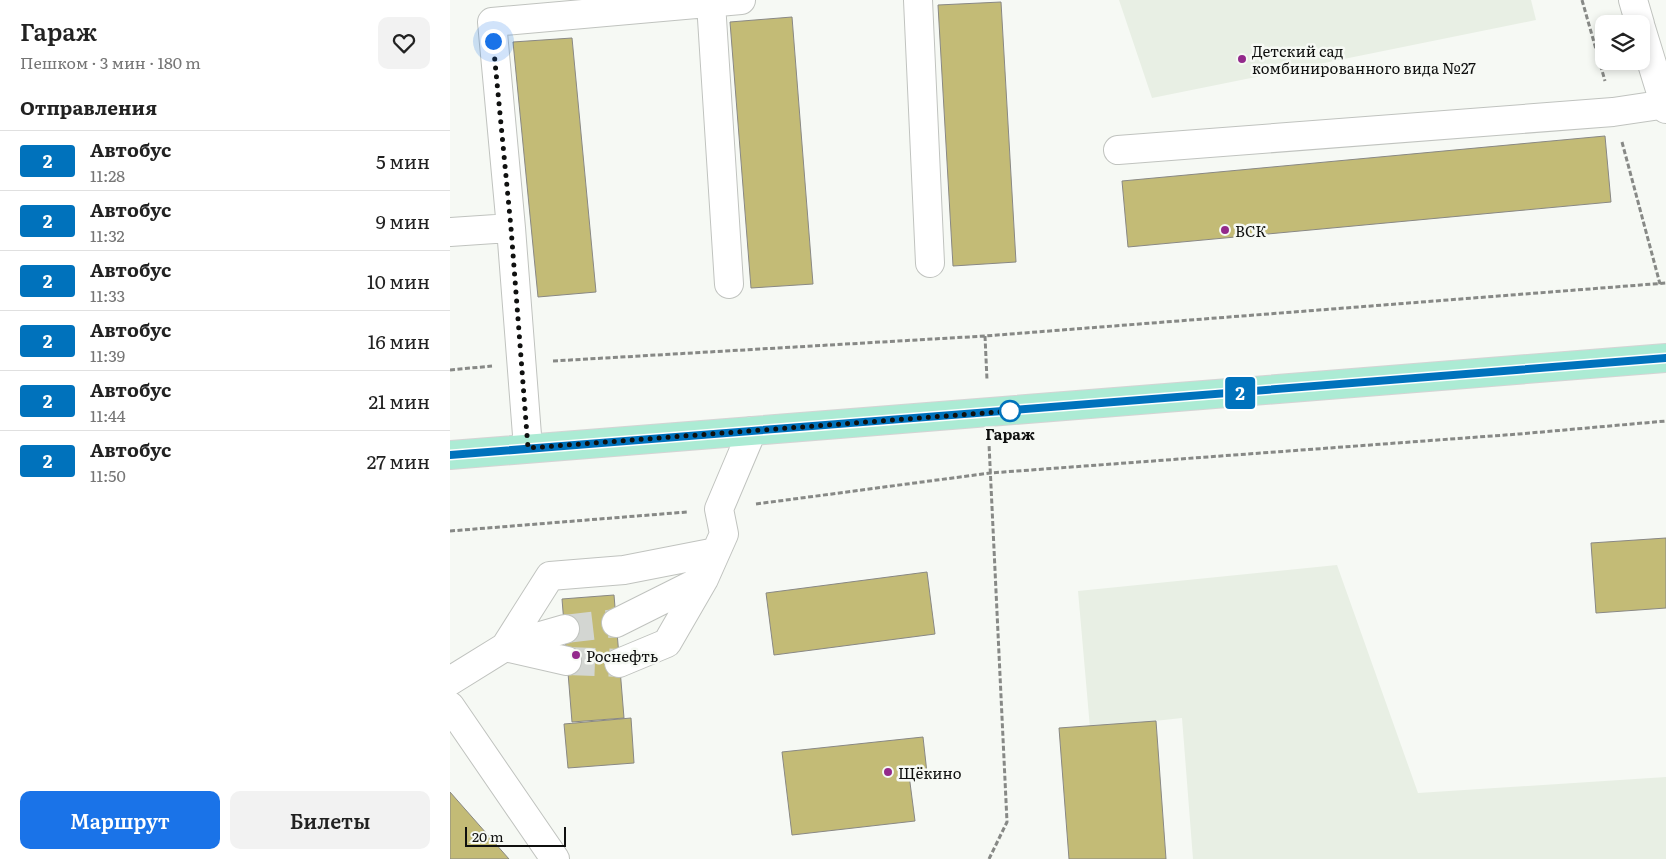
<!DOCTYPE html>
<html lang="ru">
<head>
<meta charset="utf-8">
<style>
  :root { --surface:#fff; --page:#f2f2f2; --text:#222; --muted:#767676; --line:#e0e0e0; --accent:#1a73e8 }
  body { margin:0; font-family:Literata,serif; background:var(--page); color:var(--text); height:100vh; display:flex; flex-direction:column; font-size:19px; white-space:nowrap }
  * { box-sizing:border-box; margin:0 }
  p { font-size:16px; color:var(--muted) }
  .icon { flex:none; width:28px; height:28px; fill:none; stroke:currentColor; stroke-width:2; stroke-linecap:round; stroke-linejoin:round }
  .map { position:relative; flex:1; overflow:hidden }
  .side { display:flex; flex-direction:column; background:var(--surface); width:450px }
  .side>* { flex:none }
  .badge { padding:0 10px; border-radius:4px; font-size:18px; line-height:32px }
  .fabs { position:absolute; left:1145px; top:15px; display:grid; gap:10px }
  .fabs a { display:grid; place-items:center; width:55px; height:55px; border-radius:10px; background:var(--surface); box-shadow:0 2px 8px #0003; font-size:25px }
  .scale { position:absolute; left:15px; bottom:12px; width:101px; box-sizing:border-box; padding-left:5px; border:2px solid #0f100f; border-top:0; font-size:14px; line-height:18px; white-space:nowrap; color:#0f100f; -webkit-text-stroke:4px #f6f9f4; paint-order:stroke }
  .you { position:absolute; width:25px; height:25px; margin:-12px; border:4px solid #fff; border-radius:50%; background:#1a73e8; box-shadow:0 0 0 8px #1a73e833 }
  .map>.badge { position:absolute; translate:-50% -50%; box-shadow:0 0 0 2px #fff }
  h2 { padding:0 20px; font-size:19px; line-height:45px }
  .round { display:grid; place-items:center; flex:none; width:52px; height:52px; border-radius:10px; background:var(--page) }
  .headline { display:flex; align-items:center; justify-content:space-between; height:85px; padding:0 20px }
  h1 { font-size:24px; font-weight:600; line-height:38px }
  .cta { display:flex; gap:10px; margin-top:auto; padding:10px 20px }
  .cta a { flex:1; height:58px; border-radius:10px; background:var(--accent); color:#fff; font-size:20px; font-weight:600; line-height:58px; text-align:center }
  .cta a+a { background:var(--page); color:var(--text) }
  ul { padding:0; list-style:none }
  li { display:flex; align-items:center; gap:15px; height:60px; padding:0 20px; border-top:1px solid var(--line) }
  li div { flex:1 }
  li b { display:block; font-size:19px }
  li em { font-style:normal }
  li .badge { min-width:55px; font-weight:700; text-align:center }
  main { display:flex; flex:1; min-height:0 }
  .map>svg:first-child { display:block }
</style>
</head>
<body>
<main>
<section class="side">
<div class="headline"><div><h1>Гараж</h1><p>Пешком · 3 мин · 180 m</p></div><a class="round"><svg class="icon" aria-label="heart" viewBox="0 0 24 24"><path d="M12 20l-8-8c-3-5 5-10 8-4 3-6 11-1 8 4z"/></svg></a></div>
<h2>Отправления</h2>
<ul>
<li><span class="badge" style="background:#0072bc;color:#fff">2</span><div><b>Автобус</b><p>11:28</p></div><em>5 мин</em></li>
<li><span class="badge" style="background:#0072bc;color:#fff">2</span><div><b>Автобус</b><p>11:32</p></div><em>9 мин</em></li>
<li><span class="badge" style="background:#0072bc;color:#fff">2</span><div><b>Автобус</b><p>11:33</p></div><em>10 мин</em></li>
<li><span class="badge" style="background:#0072bc;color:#fff">2</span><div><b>Автобус</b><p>11:39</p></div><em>16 мин</em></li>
<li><span class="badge" style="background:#0072bc;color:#fff">2</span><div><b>Автобус</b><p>11:44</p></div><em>21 мин</em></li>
<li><span class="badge" style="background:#0072bc;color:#fff">2</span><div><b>Автобус</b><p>11:50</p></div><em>27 мин</em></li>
</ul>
<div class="cta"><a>Маршрут</a><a>Билеты</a></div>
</section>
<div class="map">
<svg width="1216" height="859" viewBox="0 0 1216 859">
  <rect width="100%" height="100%" fill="#f6f9f4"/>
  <path fill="#e8efe4" d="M669,0h412l5,20 -384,78z
    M887,565l81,228 248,-16v82h-473l-11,-141 -92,10 -12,-137z"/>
  <path fill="#c3bb76" stroke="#898884" d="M551,2l15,260 -63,4 -15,-261z
    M342,17l21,267 -62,4 -21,-266z
    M122,38l24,254 -58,5 -25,-255z
    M1155,136l6,66 -483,45 -6,-66z
    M1216,538v70l-70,5 -5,-70z
    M477,572l8,62 -161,21 -8,-62z
    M164,595l10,123 -52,4 -10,-123z
    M181,718l3,45 -66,5 -4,-44z
    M706,721l10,138h-97l-10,-131z
    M473,737l4,36 -18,2 6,46 -123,14 -10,-83z
    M0,792l59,67h-59z"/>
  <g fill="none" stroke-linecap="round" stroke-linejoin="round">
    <path stroke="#d3d6d2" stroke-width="28" stroke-dasharray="28 14" stroke-linecap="butt" d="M115,629l51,-6
      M117,661l52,2"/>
    <defs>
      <path id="minor" d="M468,0l12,263
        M1183,0l7,24
        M261,3l18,281
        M1191,28l25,81
        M668,150l495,-38 53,-8
        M0,232l61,-4
        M78,448l-17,-220 -19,-206 249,-22
        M166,623l88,-44
        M56,646l59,-17
        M55,647l45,-71 74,-6 92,-18
        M169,663l48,-20 37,-64 20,-45 -5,-25 33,-78
        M0,681l55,-34 62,14
        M0,706l105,153"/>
      <path id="major" d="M0,455l1216,-97"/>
    </defs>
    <use href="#minor" stroke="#c0c3bf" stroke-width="30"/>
    <use href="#major" stroke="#d4d4d4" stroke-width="30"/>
    <path stroke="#878986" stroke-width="3" stroke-dasharray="5 2.5" stroke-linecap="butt" d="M1132,0l23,81
      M1172,142l38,142
      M535,336l2,44
      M103,361l432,-25 681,-53
      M0,370l42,-4
      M306,504l234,-31 529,-39 147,-13
      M0,531l237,-19
      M539,859l18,-37 -18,-378"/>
    <use href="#minor" stroke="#fff" stroke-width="28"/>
    <use href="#major" stroke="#acebd4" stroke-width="28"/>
  </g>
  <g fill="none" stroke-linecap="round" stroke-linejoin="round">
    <defs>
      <path id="line" d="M0,455l1216,-97"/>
    </defs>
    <use href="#line" stroke="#fff" stroke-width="11"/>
    <use href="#line" stroke="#0072bc" stroke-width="8"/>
    <path stroke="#0f100f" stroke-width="5" stroke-dasharray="0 9" d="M43,41l18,187 17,220 482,-37"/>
  </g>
  <g fill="#93298b" stroke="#f6f9f4" stroke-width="2">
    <circle cx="792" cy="59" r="5"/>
    <circle cx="775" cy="230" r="5"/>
    <circle cx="126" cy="655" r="5"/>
    <circle cx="438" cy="772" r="5"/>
  </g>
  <circle fill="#fff" stroke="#0072bc" stroke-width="2.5" cx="560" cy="411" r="10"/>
  <g text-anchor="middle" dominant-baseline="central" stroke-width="5" stroke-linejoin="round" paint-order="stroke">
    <g font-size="15" fill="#0f100f" stroke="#f6f9f4" text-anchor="start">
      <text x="802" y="50">Детский сад<tspan x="802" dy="17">комбинированного вида №27</tspan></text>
      <text x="785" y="230">ВСК</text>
      <text x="136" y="655">Роснефть</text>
      <text x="448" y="772">Щёкино</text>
    </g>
    <g font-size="15" font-weight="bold" fill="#0f100f" stroke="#f6f9f4">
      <text x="560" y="433">Гараж</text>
    </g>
  </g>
</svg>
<div class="fabs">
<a><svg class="icon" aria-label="layers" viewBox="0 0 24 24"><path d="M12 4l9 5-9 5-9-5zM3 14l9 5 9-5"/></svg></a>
</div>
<div class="scale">20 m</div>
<div class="you" style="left:43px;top:41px"></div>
<b class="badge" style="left:790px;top:393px;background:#0072bc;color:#fff">2</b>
</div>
</main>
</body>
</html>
